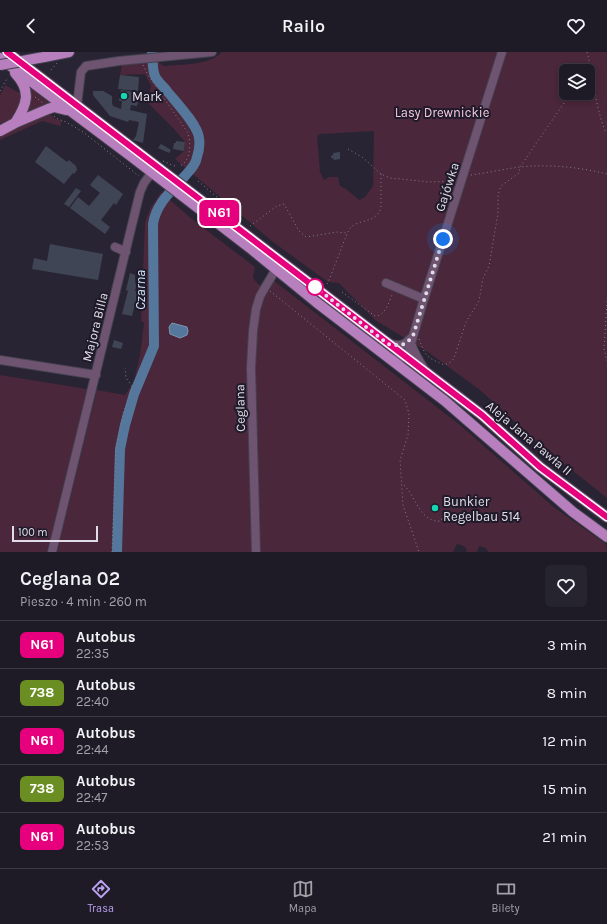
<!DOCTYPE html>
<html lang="pl">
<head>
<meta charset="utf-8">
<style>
  :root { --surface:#1e1b26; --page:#26242e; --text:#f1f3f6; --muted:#a1a1a7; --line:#3c3943; --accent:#bca0f2 }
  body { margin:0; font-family:Karla,sans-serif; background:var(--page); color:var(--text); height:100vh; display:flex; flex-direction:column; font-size:15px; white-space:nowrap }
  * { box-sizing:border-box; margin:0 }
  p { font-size:13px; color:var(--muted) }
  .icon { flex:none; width:22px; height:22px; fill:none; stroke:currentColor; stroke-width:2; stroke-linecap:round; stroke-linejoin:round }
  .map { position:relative; height:500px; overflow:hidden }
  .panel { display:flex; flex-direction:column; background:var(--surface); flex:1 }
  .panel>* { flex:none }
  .badge { padding:0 8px; border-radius:6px; font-size:14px; line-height:26px }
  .buttons { position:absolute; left:559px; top:12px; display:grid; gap:8px }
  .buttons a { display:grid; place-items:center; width:36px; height:36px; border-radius:6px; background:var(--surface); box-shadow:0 2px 6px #0003,0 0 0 1px var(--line); font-size:20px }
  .scale { position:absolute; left:12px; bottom:10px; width:86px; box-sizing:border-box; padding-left:4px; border:2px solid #e0dde8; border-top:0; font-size:11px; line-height:14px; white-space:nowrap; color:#e0dde8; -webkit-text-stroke:3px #1f1a29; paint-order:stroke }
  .you { position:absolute; width:20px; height:20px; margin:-10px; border:3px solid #fff; border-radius:50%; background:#1a73e8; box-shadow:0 0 0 6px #1a73e833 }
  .map>.badge { position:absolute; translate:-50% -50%; box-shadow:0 0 0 2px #fff }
  .round { display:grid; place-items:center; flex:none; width:42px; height:42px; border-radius:6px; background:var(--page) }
  .head { display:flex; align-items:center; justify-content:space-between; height:68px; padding:0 20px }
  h1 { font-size:19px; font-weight:600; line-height:30px }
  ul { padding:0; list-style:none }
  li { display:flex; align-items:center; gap:12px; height:48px; padding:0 20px; border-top:1px solid var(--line) }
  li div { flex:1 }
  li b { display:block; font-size:15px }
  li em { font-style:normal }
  li .badge { min-width:44px; font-weight:700; text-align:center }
  header { display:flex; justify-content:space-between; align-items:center; height:52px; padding:0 20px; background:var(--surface); font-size:18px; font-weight:600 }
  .dock { display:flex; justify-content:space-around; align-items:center; height:56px; border-top:1px solid var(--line); background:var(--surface); font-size:11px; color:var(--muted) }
  .dock a { display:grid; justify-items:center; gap:2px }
  .dock .current { color:var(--accent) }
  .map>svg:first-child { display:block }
</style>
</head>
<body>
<header><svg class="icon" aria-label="back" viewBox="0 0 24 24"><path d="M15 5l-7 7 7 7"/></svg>Railo<svg class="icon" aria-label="heart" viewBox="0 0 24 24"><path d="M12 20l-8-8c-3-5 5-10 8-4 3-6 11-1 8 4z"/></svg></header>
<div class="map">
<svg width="607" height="500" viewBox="0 0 607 500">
  <rect width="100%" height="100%" fill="#282433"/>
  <path fill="#4a273a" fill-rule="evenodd" d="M222,0h385v446l-69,-55 -58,-53 -52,-38 -53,-32 -36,-37 -11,-1 -55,-40 -98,-83 9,-8 1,-9 -11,-13 -26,-26 3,-17 -6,-12 -25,1 2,-10 37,-3 4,4c19,-2 46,0 59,-14zM566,19h22v22h-22zM374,79l-1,55 -8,11 -6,3 -13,-11 -6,-3 -2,-9h-9l-5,3 -4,-8 -3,-36 3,-2z
    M27,31l26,20 -28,12z
    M5,33l18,10c0,14 -11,25 -23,32v-32z
    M48,60l6,6 8,3 -2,5 -18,-5 -42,19v-4z
    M161,140l32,28 62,47 -2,11 5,6 8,4 7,-8 187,145 95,83 51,36 1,8h-119l-2,-4 -7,-2 -2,6h-11l1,-2 -3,-4 -7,-2 -4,8h-396l40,-162 28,5 9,-14 6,-26 4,-32 -3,-2 4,-99 5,-13z
    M0,323l87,14 -40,163h-47z"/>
  <path fill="#54779b" stroke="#7e96b2" d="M172,271l15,4 1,4 -1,4 -7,3 -10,-4 -1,-7z"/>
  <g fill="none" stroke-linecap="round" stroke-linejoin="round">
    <path stroke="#54779b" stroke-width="10" d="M117,500l3,-103 5,-24 9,-31 20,-48 -1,-122c3,-20 18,-33 31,-47 5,-6 12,-12 13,-20 2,-6 3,-13 2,-19 -1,-13 -24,-37 -32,-47 -4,-5 -10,-10 -12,-15 -3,-7 -2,-16 -3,-24"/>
  </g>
  <path fill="#404555" d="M120,23l19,2 -1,14 -20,-2z
    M121,38l21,3 -2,10 -2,-1 -1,4 -6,-1 -1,5 17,4 -4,29 -10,-3 3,-4 3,-14 -10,-2 -1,2 -18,-6 -17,-21v-4h10l9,5v7l1,3 8,3 1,-8h-3z
    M176,89l9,1 -1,9 -11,-2 1,-6h2z
    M161,92l10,6 -2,3 -11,-5z
    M46,94l21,16 2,-2 7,6 1,4 -3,4 -1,-1 -9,11 -29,-22z
    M340,100v7l-6,1 -1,-2h-2v-2l2,-1v-2z
    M98,123l25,19 -7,11 -2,-2 -13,17 9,7 -5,7 -35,-26 8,-11 11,9 11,-13 -10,-8z
    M76,136l5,3 -12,16 -5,-3z
    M50,192l53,10 -5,26 -66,-11 2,-11 13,3z
    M130,221l5,2v6l1,5 -1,5 3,1 -6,24 -10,-2 6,-23 -2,-1z
    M114,288l9,3 -2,6 -9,-2z"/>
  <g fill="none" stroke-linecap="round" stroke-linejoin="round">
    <defs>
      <path id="minor" d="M77,53l4,-33 5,-6 33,-5 93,-9
        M115,195l11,5
        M386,231l38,16
        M390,292c12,3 14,1 23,-8
        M411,292l5,11 8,14
        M389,306c10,3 16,1 20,-8l15,-51 78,-247
        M0,308l96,15
        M52,500l88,-360 4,-9 8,-11
        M256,500l-5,-184 2,-37 3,-22 4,-13 16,-27"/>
      <path id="major" d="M7,0l475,363 58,52 67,50
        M44,5l25,-5
        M0,6l132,99 118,91 66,54 129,99 128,111 34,25
        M15,71c12,-18 17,-32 0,-50
        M0,79l15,-8 33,-14 6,-2 12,3"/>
    </defs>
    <use href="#minor" stroke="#454250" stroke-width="10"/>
    <use href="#major" stroke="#454250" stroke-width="12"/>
    <path stroke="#837f8c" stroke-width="1" stroke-dasharray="1 3" stroke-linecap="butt" d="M587,0c7,27 8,55 19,81
      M143,13l5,10 40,58c3,10 3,28 -8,33
      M51,18l7,-8
      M588,21l3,-4
      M0,39l8,-14
      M35,45l8,6
      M54,64l4,3 8,3 17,10 56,44
      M348,97l14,8 19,17 9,4 40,4 24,-1
      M163,109l11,5 3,-1
      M471,123c16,-2 33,-6 49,-8 30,-3 58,0 87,7
      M198,129l20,17
      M250,174l27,-20 7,-2 15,27 7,6 31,-5 9,1
      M327,232c5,-9 20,-54 24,-57 10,-8 25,-4 30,-19v-34
      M270,239l135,109 4,14 -1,21 -8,25 3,45 16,47
      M342,240l33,24c10,1 14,-15 18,-23
      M607,249l-3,48 3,12
      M419,287c7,19 8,18 25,26l7,-3 3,-4 12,-36 13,-21 4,-23 6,-12 9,-53v-18l3,-9 18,-13 1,-6 51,-74
      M404,433c12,12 16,38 37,36l4,-11
      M112,500l4,-102 7,-37 8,-20 1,-7 -6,-8 -1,-10"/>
    <use href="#minor" stroke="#6f5472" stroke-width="8"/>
    <use href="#major" stroke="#b77fbd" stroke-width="10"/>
    <defs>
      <path id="major-bridge" d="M0,13l44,-8"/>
    </defs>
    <use href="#major-bridge" stroke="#454250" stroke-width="12" stroke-linecap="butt"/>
    <use href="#major-bridge" stroke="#b77fbd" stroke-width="10"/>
  </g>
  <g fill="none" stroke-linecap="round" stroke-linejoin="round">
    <defs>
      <path id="line" d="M7,0l475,363 58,52 67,50"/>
    </defs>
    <use href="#line" stroke="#fff" stroke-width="9"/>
    <use href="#line" stroke="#e6007e" stroke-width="6"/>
    <path stroke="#e0dde8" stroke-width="4" stroke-dasharray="0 7.2" d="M315,235l73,57c14,2 16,2 25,-8l30,-97"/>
  </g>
  <g fill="#15d5b3" stroke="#1f1a29" stroke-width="1.5">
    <circle cx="124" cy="44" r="4"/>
    <circle cx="435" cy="456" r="4"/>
  </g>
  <circle fill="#fff" stroke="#e6007e" stroke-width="2" cx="315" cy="235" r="8"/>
  <g text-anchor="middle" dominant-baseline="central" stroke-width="4" stroke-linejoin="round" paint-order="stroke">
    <g font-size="13" fill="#e0dde8" stroke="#1f1a29" text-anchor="start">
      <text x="132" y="44">Mark</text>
      <text x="443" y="449">Bunkier<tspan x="443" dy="15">Regelbau 514</tspan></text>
    </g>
    <g font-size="13" fill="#f6c8df" stroke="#1f1a29">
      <text x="442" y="60">Lasy Drewnickie</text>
    </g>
    <g font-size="13" fill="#e0dde8" stroke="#1f1a29">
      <text transform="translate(447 135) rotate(-72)">Gajówka</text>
      <text transform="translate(95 275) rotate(-76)">Majora Billa</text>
      <text transform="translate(240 356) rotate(-91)">Ceglana</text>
      <text transform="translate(529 386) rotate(40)">Aleja Jana Pawła II</text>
    </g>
    <g font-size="14" font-style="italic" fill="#cee4fb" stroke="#1f1a29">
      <text transform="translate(140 238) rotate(-90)">Czarna</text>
    </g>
  </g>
</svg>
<div class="buttons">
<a><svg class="icon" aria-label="layers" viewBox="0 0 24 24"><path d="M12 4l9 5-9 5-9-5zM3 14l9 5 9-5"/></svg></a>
</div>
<div class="scale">100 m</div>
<div class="you" style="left:443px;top:187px"></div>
<b class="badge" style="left:219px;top:161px;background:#e6007e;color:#fff">N61</b>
</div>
<section class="panel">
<div class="head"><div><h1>Ceglana 02</h1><p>Pieszo · 4 min · 260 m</p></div><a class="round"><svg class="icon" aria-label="heart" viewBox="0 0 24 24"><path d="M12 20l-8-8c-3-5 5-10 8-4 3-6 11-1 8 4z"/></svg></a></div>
<ul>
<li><span class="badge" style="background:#e6007e;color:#fff">N61</span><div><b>Autobus</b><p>22:35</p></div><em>3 min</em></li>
<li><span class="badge" style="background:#6b8e23;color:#fff">738</span><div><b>Autobus</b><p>22:40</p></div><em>8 min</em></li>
<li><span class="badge" style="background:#e6007e;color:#fff">N61</span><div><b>Autobus</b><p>22:44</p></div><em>12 min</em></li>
<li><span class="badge" style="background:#6b8e23;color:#fff">738</span><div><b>Autobus</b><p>22:47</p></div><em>15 min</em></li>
<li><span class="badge" style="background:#e6007e;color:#fff">N61</span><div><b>Autobus</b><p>22:53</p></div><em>21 min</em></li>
</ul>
</section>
<nav class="dock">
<a class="current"><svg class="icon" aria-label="directions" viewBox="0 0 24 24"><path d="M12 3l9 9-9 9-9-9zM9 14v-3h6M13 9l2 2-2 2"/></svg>Trasa</a>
<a><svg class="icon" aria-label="map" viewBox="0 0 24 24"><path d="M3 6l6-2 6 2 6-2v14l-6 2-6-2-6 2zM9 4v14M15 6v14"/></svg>Mapa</a>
<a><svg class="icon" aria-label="tickets" viewBox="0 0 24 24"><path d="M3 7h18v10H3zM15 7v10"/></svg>Bilety</a>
</nav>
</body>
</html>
